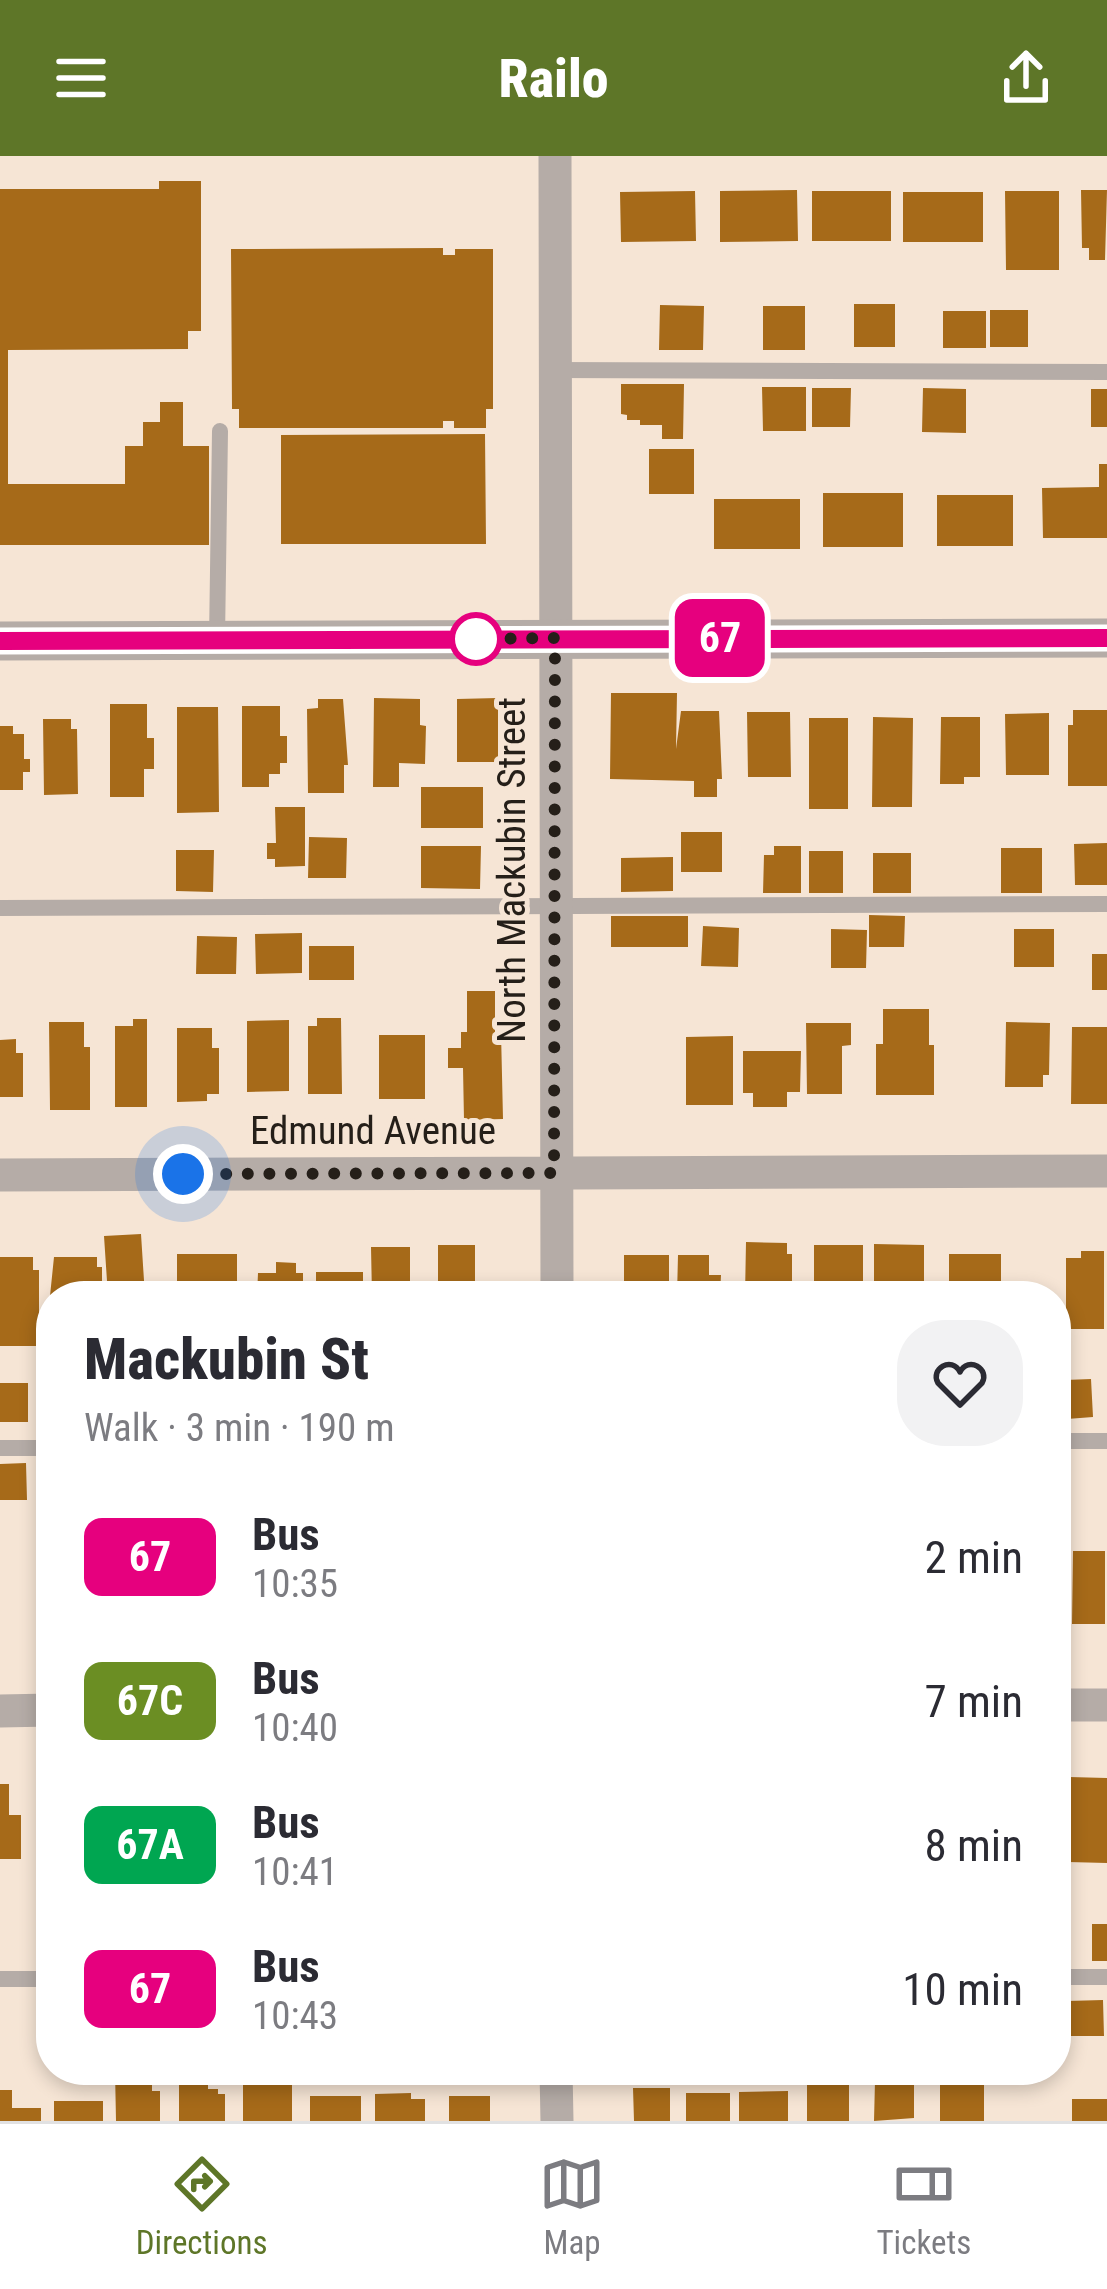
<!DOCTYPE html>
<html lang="en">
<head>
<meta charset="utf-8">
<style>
  :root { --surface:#fff; --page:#f2f2f3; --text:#2b2b33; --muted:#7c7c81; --line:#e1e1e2; --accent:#5e7628 }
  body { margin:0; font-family:"Roboto Condensed",sans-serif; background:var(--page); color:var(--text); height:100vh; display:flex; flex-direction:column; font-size:45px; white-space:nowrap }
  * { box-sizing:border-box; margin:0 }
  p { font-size:39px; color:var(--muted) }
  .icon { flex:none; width:66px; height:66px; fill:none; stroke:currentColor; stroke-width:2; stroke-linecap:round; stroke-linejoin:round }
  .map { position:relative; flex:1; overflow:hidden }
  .sheet { position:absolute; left:36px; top:1125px; width:1035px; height:804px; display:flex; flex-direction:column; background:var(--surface); border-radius:48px; box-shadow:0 6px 18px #0003 }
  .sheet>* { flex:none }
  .badge { padding:0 24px; border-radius:18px; font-size:42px; line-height:78px }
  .you { position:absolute; width:60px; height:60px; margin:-30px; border:9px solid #fff; border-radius:50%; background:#1a73e8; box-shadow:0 0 0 18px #1a73e833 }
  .map>.badge { position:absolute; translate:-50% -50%; box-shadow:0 0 0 6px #fff }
  .round { display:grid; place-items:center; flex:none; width:126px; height:126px; border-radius:48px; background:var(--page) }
  .summary { display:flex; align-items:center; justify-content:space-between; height:204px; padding:0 48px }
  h1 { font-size:57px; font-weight:800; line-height:90px }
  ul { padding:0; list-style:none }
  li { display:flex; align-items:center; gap:36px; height:144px; padding:0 48px }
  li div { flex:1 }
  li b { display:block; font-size:45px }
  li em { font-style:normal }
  li .badge { min-width:132px; font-weight:700; text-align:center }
  header { display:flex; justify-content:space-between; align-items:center; height:156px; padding:0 48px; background:var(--accent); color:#fff; font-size:54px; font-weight:800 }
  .dock { display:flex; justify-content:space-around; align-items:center; height:168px; border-top:3px solid var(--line); background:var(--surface); font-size:33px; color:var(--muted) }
  .dock a { display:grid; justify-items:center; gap:6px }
  .dock .current { color:var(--accent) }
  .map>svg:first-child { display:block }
</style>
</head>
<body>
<header><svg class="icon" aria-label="menu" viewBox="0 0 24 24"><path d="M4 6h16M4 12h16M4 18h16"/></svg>Railo<svg class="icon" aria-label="share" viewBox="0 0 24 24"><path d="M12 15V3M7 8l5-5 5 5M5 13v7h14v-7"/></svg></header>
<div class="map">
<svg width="1107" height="1965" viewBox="0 0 1107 1965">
  <rect width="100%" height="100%" fill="#f6e5d5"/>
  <path fill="#a66a19" d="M159,25h42v150h-13v18l-180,1v134h117v-38h18v-24h17v-20h23v44h26v99h-209v-356h159z
    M797,34l1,51 -78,1v-51z
    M1081,34h26l-2,70h-16v-12h-7z
    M695,35l1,50 -75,1 -1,-50z
    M812,35h79v50h-79z
    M1005,35h54v79h-53z
    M903,36h80v50h-80z
    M443,92v7h12v-6h38v160h-7v19h-32v-7h-11v7h-204v-19h-7l-1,-160z
    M854,148h41v43h-41z
    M660,149l44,1 -1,44h-44z
    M763,150h42v44h-42z
    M990,154h38v37h-38z
    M943,155h43v37h-43z
    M621,228h63l-1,55h-21v-14h-22v-5h-13v-5l-6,-1z
    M762,231h44v44h-43z
    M812,232h39l-1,39h-38z
    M923,232l43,1v44l-44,-1z
    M1091,233h16v38h-16z
    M485,278l1,110h-205v-109z
    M649,293h45v45h-45z
    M1099,308h8v74h-64l-1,-50 57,-1z
    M823,337h80v54h-80z
    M937,339h76v51h-76z
    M714,343h86v50h-86z
    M611,537h66l-1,56 5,-38h38l3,68h-5v18h-23v-16l-84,-2z
    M374,542l46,1v26l6,1 -1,38 -26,-1v24h-26z
    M498,542v64h-41v-63z
    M318,543h25l5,66h-4v28h-36l-1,-84 11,-1z
    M110,548h37v34h7v31h-10v28h-34z
    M242,550h38v30h7v27h-7v11h-11v13h-27z
    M177,551h41l1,105 -42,1z
    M1073,554h34v76h-39v-61h5z
    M747,556h43l1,65h-43z
    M1049,557v62h-43l-1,-61z
    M873,561l40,1 -1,89h-40z
    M941,561h39v60h-16v7h-24z
    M809,562h39v91h-39z
    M43,563h28v10h6l1,65 -34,1z
    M0,570h13v8h11v25h6v13h-7v18h-23z
    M421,631h62v41h-62z
    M275,651h30v59l-30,1v-8h-8v-16h9z
    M681,676h41v40h-41z
    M309,681l38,1 -1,40h-38z
    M1107,687v42h-32l-1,-41z
    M421,690h60l-1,43 -59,-1z
    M774,690h27v47h-38l1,-38h10z
    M1001,692h41v45h-41z
    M176,694h38l-1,42 -37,-1z
    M809,695h34v42h-34z
    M873,697h38v40h-38z
    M673,701v34l-52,1v-34z
    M869,759l36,1 -1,31h-35z
    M611,760h77v31h-77z
    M703,770l36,2 -1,39 -37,-1z
    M831,773l36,1 -1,38h-35z
    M1014,773h40v38h-40z
    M302,777v40l-46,1 -1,-40z
    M197,780l40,1 -1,37h-40z
    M309,790h45v34h-45z
    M1092,798h15v36h-15z
    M467,835h28v41h6l2,87 -39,1 -1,-52h-15v-20h13v-16h6z
    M883,853h46v36h5v50h-58v-51h7z
    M317,862h24l1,76h-34v-68h9z
    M133,863h14v88h-32v-81h18z
    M289,864v71l-42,1v-71z
    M49,866h35v25h6v63h-40z
    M1006,866l44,1 -1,52h-6v12h-38z
    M806,867h45v22l-9,1v48h-35z
    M1072,871h35v77h-36z
    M177,872h35v20h7v46h-12v7l-30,1z
    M379,879h46v64h-46z
    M733,880v69h-47v-68z
    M16,883v14h7v44h-23v-57z
    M743,895h58l-1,41h-13v15h-34v-14h-10z
    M141,1078l4,62h-37l-4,-60z
    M746,1086l41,1v11h5v42h-47z
    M874,1088l50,1v51h-50z
    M438,1089h37v51h-37z
    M814,1089h49v51h-49z
    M371,1091h39v49h-38z
    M1081,1095h23v78h-38v-71h15z
    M177,1098h60v42h-60z
    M949,1098h52v42h-52z
    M624,1099h45v41h-45z
    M678,1099h31v20h12l-1,21h-43z
    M0,1101h33v13h6v76h-39z
    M54,1101h43v10h5v29h-52z
    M276,1106l20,1v10h7v23h-46l1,-23h18z
    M316,1116h47v24h-47z
    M1091,1223l2,38 -26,2 -2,-39z
    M0,1227h28v39h-28z
    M26,1307l1,37h-27v-36z
    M1056,1392h11v66h-11z
    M1073,1395h32v73h-33z
    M1069,1621l38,1v85l-39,-1z
    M0,1628h9v31h12v44h-21z
    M1092,1768h15v37h-15z
    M1103,1844l1,36h-37v-35z
    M115,1914h37v21h8v30h-44z
    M179,1914h29v19h10v5h7v27h-46z
    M875,1925h39v37l-40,3z
    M243,1927h49v38h-49z
    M940,1928l44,1v36h-44z
    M807,1929h42v36h-42z
    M633,1932h37v33h-36z
    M0,1934h12v18h29v13h-41z
    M788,1935v30h-49v-29z
    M411,1937v6h14v22h-50v-27z
    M686,1937h44v28h-44z
    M310,1940h51v25h-51z
    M449,1940h41v25h-41z
    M1072,1943h35v22h-35z
    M54,1945h49v20h-49z"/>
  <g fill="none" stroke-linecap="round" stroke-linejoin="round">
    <path stroke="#b5aca7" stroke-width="16" d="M553,214l554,2
      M217,484l3,-209
      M0,752l1107,-4
      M1056,1285h51
      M0,1292h51
      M1056,1821h51
      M0,1823h51"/>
    <path stroke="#b5aca7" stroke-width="33" d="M555,0l2,1140
      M0,1019l1107,-4
      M1056,1549h51
      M0,1555l51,-1
      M556,1914l1,51"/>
    <path stroke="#b5aca7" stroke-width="39" d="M0,485l1107,-3"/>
  </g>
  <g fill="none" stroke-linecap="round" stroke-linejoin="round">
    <defs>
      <path id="line" d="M0,485l1107,-3"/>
    </defs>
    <use href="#line" stroke="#fff" stroke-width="27"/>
    <use href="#line" stroke="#e6007e" stroke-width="18"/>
    <path stroke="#251f19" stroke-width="12" stroke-dasharray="0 21.6" d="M183,1018l371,-1 1,-535 -98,1h19"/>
  </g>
  <circle fill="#fff" stroke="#e6007e" stroke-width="6" cx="476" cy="483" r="24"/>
  <g text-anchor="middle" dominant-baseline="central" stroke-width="10" stroke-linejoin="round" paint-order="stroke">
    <g font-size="39" fill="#251f19" stroke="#f6e5d5">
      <text transform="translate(512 714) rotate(-90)">North Mackubin Street</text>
      <text x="373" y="975">Edmund Avenue</text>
    </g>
  </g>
</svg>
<div class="you" style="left:183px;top:1018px"></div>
<b class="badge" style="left:720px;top:482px;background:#e6007e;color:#fff">67</b>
<section class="sheet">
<div class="summary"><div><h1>Mackubin St</h1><p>Walk · 3 min · 190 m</p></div><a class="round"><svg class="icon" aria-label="heart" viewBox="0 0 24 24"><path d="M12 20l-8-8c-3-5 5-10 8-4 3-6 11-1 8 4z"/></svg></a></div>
<ul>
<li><span class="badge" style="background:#e6007e;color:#fff">67</span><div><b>Bus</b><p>10:35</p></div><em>2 min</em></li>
<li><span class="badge" style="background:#6b8e23;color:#fff">67C</span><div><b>Bus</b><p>10:40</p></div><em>7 min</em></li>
<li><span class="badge" style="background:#00a651;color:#fff">67A</span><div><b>Bus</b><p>10:41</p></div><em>8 min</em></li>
<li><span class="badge" style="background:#e6007e;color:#fff">67</span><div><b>Bus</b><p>10:43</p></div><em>10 min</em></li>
</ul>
</section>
</div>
<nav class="dock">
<a class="current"><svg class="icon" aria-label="directions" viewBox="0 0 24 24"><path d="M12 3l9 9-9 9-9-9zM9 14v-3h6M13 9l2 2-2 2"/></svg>Directions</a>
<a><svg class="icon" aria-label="map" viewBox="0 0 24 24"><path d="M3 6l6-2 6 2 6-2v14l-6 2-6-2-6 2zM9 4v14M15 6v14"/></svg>Map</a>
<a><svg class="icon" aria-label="tickets" viewBox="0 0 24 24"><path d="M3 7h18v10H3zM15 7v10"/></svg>Tickets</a>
</nav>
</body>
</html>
